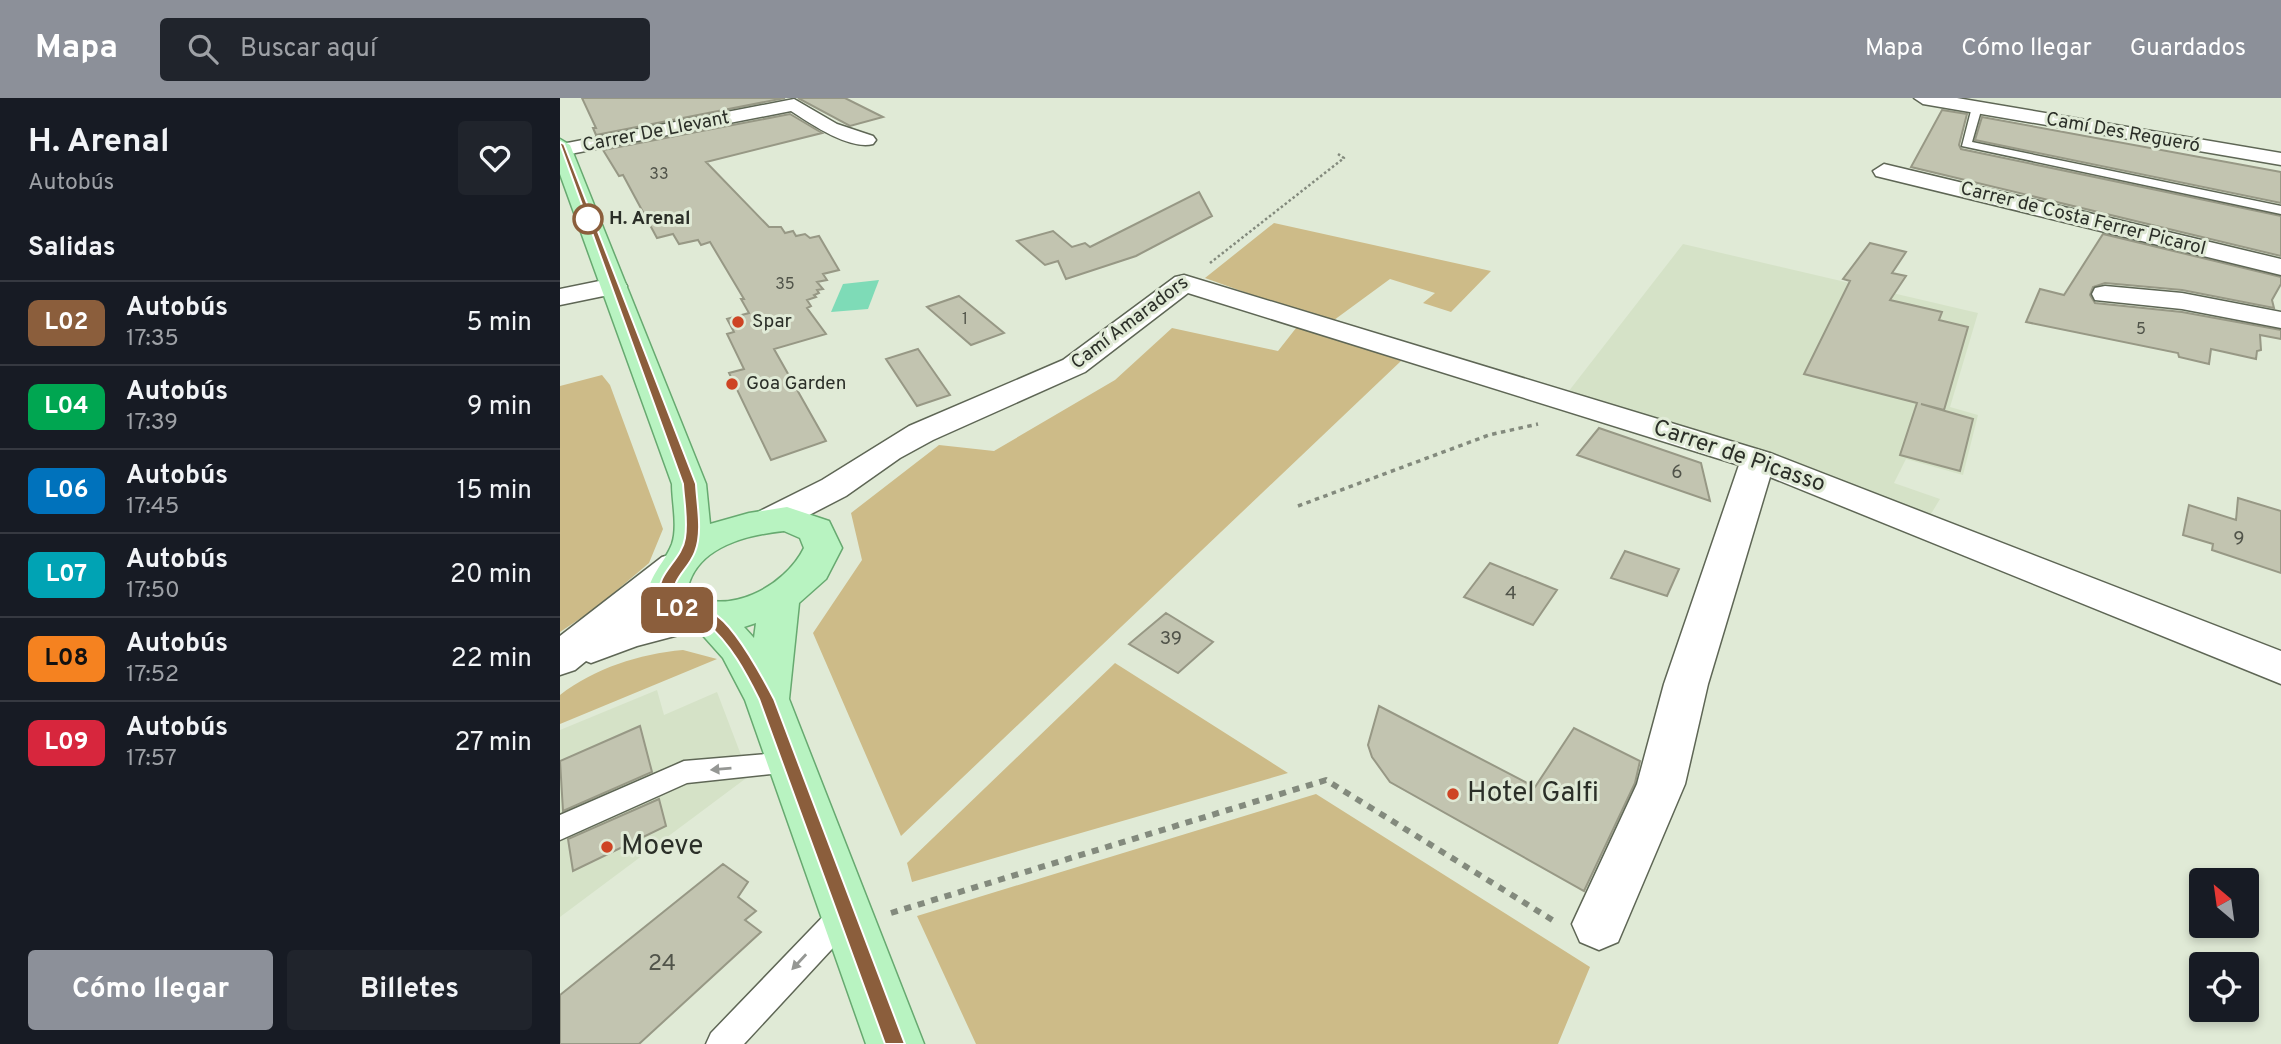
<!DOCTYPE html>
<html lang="es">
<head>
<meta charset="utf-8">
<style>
  :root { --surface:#171b24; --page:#20242c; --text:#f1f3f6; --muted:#9ea1a6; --line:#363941; --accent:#8c9099 }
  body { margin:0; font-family:Overpass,sans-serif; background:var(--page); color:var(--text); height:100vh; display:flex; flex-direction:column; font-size:26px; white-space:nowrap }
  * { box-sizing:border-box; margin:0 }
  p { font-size:23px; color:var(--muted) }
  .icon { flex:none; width:38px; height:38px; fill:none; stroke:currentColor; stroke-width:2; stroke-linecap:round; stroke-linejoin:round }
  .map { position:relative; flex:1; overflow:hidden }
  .side { display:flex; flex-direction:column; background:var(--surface); width:560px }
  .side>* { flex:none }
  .badge { padding:0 14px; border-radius:10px; font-size:24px; line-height:46px }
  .needle { width:46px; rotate:331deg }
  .controls { position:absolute; left:1629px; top:770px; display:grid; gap:14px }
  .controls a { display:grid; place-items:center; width:70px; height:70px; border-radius:7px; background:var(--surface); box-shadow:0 4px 10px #0003; font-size:35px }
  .map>.badge { position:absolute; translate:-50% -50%; box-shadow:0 0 0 4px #fff }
  h2 { padding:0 28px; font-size:26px; line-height:63px }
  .round { display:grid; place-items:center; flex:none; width:74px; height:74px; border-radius:7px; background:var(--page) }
  .summary { display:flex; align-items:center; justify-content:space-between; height:119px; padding:0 28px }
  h1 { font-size:33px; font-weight:700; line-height:52px }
  .cta { display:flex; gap:14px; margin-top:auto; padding:14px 28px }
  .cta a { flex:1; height:80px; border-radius:7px; background:var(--accent); color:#fff; font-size:28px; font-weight:700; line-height:80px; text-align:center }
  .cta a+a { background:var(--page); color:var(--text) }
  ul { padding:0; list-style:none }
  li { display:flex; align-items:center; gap:21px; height:84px; padding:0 28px; border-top:2px solid var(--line) }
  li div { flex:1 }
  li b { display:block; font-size:26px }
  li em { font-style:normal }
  li .badge { min-width:77px; font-weight:700; text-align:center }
  header { display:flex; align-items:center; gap:42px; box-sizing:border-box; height:98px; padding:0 35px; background:var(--accent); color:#fff }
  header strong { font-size:33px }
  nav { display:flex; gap:38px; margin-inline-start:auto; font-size:24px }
  .search { width:490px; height:63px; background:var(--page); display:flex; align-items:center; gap:18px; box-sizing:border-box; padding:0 24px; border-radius:7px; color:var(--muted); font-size:26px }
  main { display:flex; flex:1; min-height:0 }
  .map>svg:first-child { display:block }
</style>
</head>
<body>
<header>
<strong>Mapa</strong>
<div class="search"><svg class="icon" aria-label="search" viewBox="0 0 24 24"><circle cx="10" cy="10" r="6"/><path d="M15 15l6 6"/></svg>Buscar aquí</div>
<nav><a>Mapa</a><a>Cómo llegar</a><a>Guardados</a></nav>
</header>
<main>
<section class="side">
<div class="summary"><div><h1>H. Arenal</h1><p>Autobús</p></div><a class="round"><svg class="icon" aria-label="heart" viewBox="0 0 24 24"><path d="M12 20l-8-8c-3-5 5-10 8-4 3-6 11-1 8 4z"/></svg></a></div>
<h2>Salidas</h2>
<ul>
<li><span class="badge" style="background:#8b5e3c;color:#fff">L02</span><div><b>Autobús</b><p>17:35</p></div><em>5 min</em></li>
<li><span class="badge" style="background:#00a651;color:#fff">L04</span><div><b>Autobús</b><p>17:39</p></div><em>9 min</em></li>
<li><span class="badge" style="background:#0072bc;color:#fff">L06</span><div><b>Autobús</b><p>17:45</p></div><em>15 min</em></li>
<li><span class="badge" style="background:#00a3b4;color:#fff">L07</span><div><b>Autobús</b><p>17:50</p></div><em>20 min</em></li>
<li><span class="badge" style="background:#f58220;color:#111">L08</span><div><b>Autobús</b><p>17:52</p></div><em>22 min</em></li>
<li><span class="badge" style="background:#d7263d;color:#fff">L09</span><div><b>Autobús</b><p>17:57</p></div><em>27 min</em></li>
</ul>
<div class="cta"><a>Cómo llegar</a><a>Billetes</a></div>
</section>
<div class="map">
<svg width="1721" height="946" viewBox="0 0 1721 946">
  <rect width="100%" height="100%" fill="#e0ead6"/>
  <path fill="#d5e2c7" d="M1123,146l295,69 -28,94 28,8 -15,60 -57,-16 -12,24 46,16 -9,15 -366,-118z
    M97,592l7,25 53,-23 32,84 -189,141v-187z"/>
  <path fill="#cdbb88" d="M714,125l217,48 -40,41 -28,-9 12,-10 -45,-14 -60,44 -125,-45z
    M740,225l101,38 -500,475 -88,-203 49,-73 -11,-47 88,-68 55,6 121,-71 57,-52 106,23z
    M42,277l8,10 53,144 -14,34 -53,45 -36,24v-246z
    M123,552l34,9 -157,65v-29c35,-27 79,-41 123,-45z
    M555,565l173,110 -376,109 -5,-19z
    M756,696l274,173 -32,77h-582l-59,-128z"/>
  <path fill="#7edbb7" d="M319,182l-11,29 -37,3 12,-28z"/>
  <path fill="#c2c4b0" stroke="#979885" stroke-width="2" d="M22,0h203l-189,37 -3,-7h3z
    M238,0h47l38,19 -33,9z
    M1382,12l25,4 -8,31 2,4 320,67v40l-370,-89z
    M230,16l32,19 -116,29 63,65h12l4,6 8,-2 3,5 9,-2 5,4 9,-2 20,34 -16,4 4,6 -10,2 6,7 -6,1 2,3 -5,2 2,2 -9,3 4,6 -4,2 19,26 -52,15 52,92 -55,19 -42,-87 15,-4 -17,-35 7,-2 -7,-13 22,-6 -8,-14h3l-34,-57 -9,3 -3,-5 -19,4 -6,-10 -16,4 -34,-63 -4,1 -16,-26z
    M1422,19l299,55v31l-306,-63z
    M639,94l13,24 -76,40 -70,23 -8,-18 -13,4 -28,-24 36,-10 19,16 13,-4 5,4z
    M1543,136l178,43v7l-9,16 2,8 -92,-18 -77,-7 -12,4 -3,8 5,8 87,9 99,18v9l-21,-4 1,15 -4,1 -1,8 -45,-10 -2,15 -30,-7 -1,-4 -152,-31 14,-33 24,6z
    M1310,145l36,9 -14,21 14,3 -16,24 52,12 -3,8 29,7 -24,83 -23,-6 52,15 -13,52 -60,-16 17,-52 -113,-29 46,-93 -7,-2z
    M399,198l45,37 -33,12 -44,-38z
    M358,251l32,46 -33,11 -31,-47z
    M1039,330l102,35 9,38 -133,-46z
    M1678,400l43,13v62l-69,-23 1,-6 -30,-9 6,-30 47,15z
    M1065,453l54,18 -12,27 -56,-18z
    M930,465l67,27 -24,35 -69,-28z
    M606,515l47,29 -35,31 -49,-29z
    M819,608l156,81 39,-59 66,33 -5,22 -51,108 -194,-109 -18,-25 -4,-12z
    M80,628l12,46 -89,39 -3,-50z
    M99,701l7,27 -93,45 -5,-32z
    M163,766l25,18 -10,15 18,14 -11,9 16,12 -122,112h-79v-49z"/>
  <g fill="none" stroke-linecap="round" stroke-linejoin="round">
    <defs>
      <path id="lane" d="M1417,6l5,3 -10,35 309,64v8l-319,-68 10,-39z
        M229,654l9,3 4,8 -4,8 -111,12 -127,57v-25l124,-54z
        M286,801l10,4 4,10 -4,10 -112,121h-38l5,-11 125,-130z"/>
      <path id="street" d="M1354,0h43l324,55v12l-358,-61z
        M234,1l43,25 36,12 3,4 -3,4c-24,6 -62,-20 -82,-33l-231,45 2,-12z
        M1324,66l397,95v16l-405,-99 -3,-5z
        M624,177l586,178 511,198v33l-511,-207 -62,207 -23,100 -67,158 -19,8 -19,-8 -8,-18 65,-140 27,-100 75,-219 -551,-172 -103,79 -152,68 -33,18 -54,38 -62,32 -13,4 -13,-4 -5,-8 5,-8 64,-32 87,-54 154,-66 112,-83z
        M54,180l9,2 4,6 -4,6 -63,13v-16z
        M1545,188l77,7 99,19v16l-99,-19 -87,-9 -3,-6 3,-6z"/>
      <path id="secondary" d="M116,455l14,4 5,9 -5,9 -48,40 53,-13 14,5 6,10 -6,10 -72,19 -46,17 -5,-2 -11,9 -15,5v-39l102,-79z"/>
      <path id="primary" d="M0,41l10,6 136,339 4,40 39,-11 38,-6 42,14 13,27 -16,31 -27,24 -10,96 135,345h-58l-121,-344 -22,-42 -25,-28 -20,-4 -26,-18 -6,-10c5,-26 18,-34 26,-54 6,-17 0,-42 0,-60l-112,-310zM224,433l16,7 4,10c-19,39 -78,70 -117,44 7,-44 58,-57 97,-61zM196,525l-2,15 -10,-11z"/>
    </defs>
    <use href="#lane" stroke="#5e6655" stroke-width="3"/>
    <use href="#street" stroke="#5e6655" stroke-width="3"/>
    <use href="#secondary" stroke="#5e6655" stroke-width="3"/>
    <use href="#primary" stroke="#67a970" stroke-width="3"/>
    <path stroke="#838a7d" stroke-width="2.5" stroke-dasharray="2.5 2.5" stroke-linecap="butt" d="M650,165l134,-105 -6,-4"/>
    <path stroke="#838a7d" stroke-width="3.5" stroke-dasharray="4.5 4.5" stroke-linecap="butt" d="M738,408l191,-71 49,-11"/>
    <path stroke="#838a7d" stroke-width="6" stroke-dasharray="7 7" stroke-linecap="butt" d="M331,815l435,-133 228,141"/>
    <use href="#lane" fill="#fff" fill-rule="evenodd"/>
    <use href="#street" fill="#fff" fill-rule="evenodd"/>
    <use href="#secondary" fill="#fff" fill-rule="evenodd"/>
    <use href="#primary" fill="#b8f3c1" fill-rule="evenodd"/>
  </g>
  <defs><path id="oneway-solid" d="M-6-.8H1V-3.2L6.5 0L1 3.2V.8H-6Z" transform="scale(1.75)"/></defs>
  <g fill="#959794">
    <use href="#oneway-solid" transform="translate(161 671) rotate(175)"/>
    <use href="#oneway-solid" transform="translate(239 864) rotate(133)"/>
  </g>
  <path fill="#8b5e3c" stroke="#fff" stroke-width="2" d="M0,44l4,2 132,340c1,21 7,48 -1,68 -7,18 -22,25 -22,45 12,14 25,9 40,16 21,11 50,65 61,86l131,345h-20l-126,-345c-13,-26 -29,-56 -52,-75 -14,-12 -44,-2 -48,-28 -3,-23 23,-36 26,-58 3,-17 -1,-37 -2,-54l-123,-340z"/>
  <circle fill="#fff" stroke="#8b5e3c" stroke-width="3.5" cx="28" cy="121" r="14"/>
  <g fill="#ce4424" stroke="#e0ead6" stroke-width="2.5">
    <circle cx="178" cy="224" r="7"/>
    <circle cx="172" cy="286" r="7"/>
    <circle cx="893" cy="696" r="7"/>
    <circle cx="47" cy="749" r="7"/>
  </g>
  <g text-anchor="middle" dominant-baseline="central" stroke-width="6" stroke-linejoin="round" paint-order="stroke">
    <g font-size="16" fill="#51544a">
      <text x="99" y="77">33</text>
      <text x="225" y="187">35</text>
      <text x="405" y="222">1</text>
      <text x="1581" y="232">5</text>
    </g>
    <g font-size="19" fill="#2b2f28" stroke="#e0ead6">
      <text transform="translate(96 34) rotate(-11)">Carrer De Llevant</text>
      <text transform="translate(1563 35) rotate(10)">Camí Des Regueró</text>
      <text transform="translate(1523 121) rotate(14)">Carrer de Costa Ferrer Picarol</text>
      <text transform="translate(570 225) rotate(-37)">Camí Amaradors</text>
    </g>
    <g font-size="19" font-weight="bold" fill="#2b2f28" stroke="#e0ead6" text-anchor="start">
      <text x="49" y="121">H. Arenal</text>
    </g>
    <g font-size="19" fill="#2b2f28" stroke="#e0ead6" text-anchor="start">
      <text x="192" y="224">Spar</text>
      <text x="186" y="286">Goa Garden</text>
    </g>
    <g font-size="19" fill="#51544a">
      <text x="1117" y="375">6</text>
      <text x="1679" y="441">9</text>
      <text x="951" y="496">4</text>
      <text x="611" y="541">39</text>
    </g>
    <g font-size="23" fill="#2b2f28" stroke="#e0ead6">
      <text transform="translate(1179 359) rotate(19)">Carrer de Picasso</text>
    </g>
    <g font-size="23" fill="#51544a">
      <text x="102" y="866">24</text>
    </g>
    <g font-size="28" fill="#2b2f28" stroke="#e0ead6" text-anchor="start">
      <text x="907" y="696">Hotel Galfi</text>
      <text x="61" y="749">Moeve</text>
    </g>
  </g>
</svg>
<div class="controls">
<a><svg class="needle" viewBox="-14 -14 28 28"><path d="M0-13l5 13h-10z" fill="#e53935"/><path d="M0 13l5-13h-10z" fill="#9ea1a6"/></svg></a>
<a><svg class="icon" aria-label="locate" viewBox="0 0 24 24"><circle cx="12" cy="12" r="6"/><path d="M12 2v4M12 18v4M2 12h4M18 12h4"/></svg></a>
</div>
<b class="badge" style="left:117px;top:512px;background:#8b5e3c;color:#fff">L02</b>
</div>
</main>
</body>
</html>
